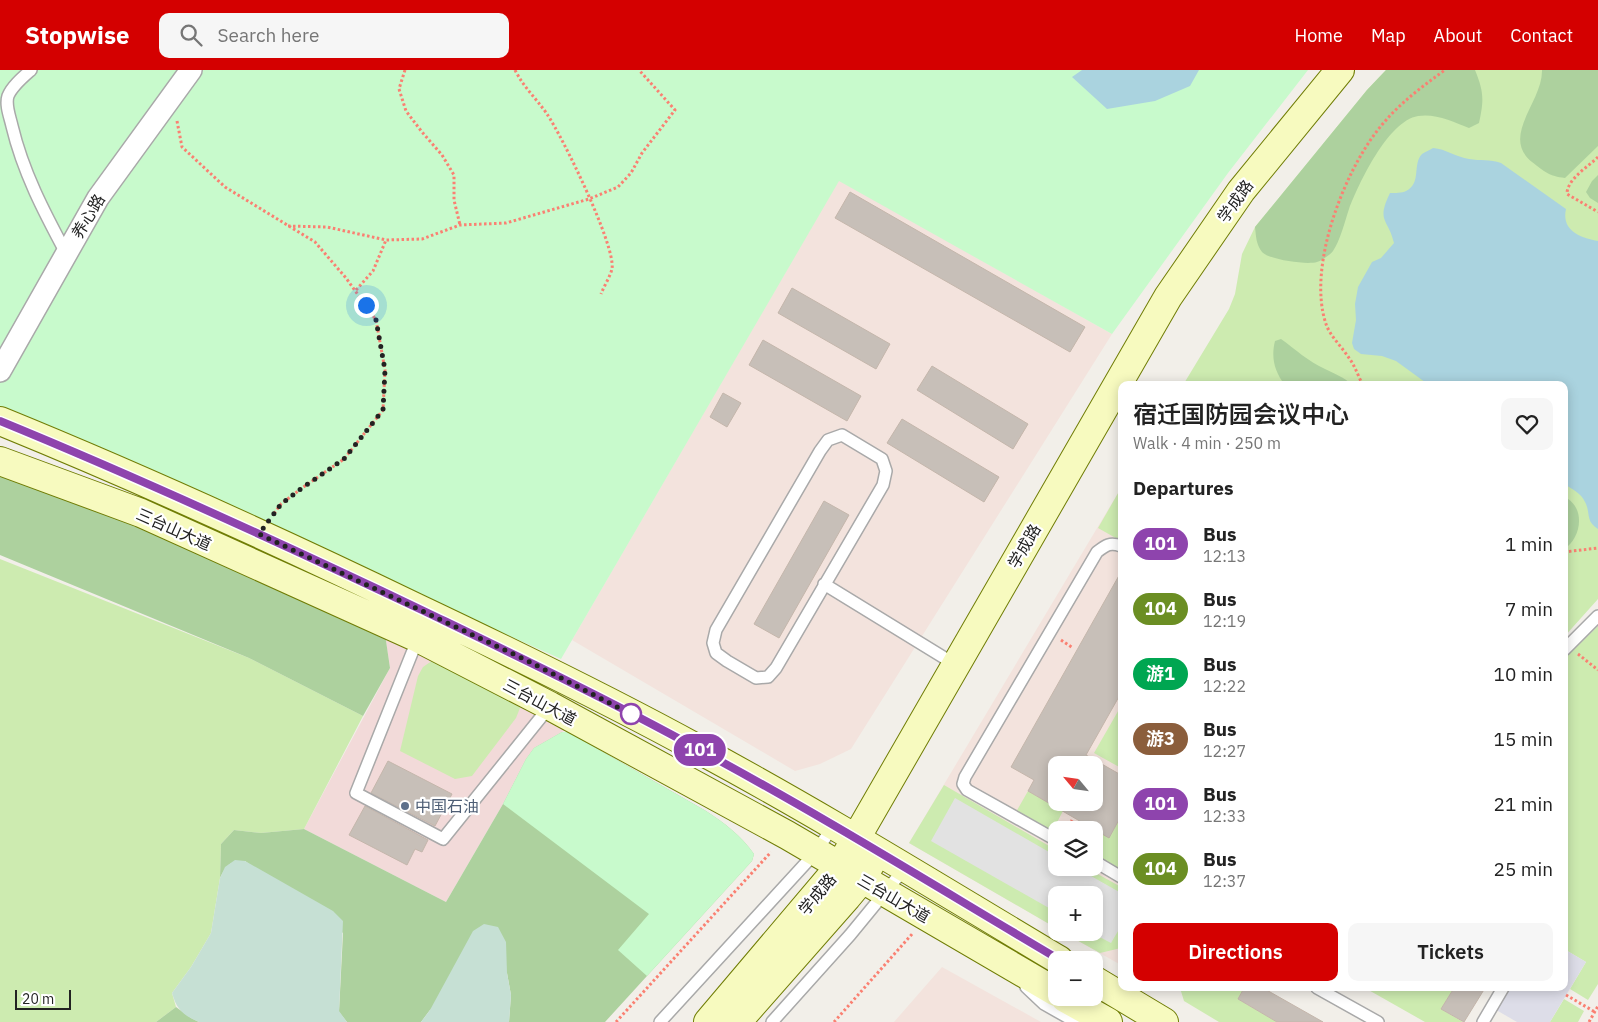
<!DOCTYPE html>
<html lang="en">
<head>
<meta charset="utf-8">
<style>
  :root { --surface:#fff; --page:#f6f6f6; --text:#222; --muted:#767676; --accent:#d40000 }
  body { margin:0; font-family:"IBM Plex Sans","Noto Sans SC",sans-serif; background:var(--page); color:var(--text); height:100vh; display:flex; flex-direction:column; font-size:19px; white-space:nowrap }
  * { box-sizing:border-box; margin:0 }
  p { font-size:16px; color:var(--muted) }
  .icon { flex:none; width:28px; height:28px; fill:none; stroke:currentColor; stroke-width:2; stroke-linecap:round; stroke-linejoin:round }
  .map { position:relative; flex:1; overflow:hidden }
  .details { position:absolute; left:1118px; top:311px; width:450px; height:610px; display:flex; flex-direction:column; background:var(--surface); border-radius:10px; box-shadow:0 2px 12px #0003 }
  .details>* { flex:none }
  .badge { padding:0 10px; border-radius:16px; font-size:18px; line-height:32px }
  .needle { width:32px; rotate:299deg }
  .buttons { position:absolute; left:1048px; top:686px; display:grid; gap:10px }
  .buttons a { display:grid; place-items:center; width:55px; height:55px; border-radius:10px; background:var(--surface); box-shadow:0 2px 12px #0003; font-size:25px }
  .scale { position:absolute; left:15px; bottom:12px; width:56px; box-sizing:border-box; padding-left:5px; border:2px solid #222; border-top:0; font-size:14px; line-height:18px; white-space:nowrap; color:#222; -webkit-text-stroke:4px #fff; paint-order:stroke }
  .you { position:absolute; width:25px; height:25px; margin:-12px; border:4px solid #fff; border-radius:50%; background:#1a73e8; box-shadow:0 0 0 8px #1a73e833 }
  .map>.badge { position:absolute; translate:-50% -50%; box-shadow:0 0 0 2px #fff }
  h2 { padding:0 15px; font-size:19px; line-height:45px }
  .round { display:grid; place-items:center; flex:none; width:52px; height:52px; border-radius:10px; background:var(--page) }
  .headline { display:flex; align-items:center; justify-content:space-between; height:85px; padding:0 15px }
  h1 { font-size:24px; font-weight:600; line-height:38px }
  .action { display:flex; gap:10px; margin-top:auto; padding:10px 15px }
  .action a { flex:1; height:58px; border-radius:10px; background:var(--accent); color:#fff; font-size:20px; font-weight:600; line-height:58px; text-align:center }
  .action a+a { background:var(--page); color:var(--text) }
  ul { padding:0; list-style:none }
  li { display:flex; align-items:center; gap:15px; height:65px; padding:0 15px }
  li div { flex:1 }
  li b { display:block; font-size:19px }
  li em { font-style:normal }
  li .badge { min-width:55px; font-weight:700; text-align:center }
  header { display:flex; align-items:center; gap:30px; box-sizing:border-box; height:70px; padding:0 25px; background:var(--accent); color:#fff }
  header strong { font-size:24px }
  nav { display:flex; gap:28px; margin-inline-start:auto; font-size:18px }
  .search { width:350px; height:45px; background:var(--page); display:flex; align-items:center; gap:12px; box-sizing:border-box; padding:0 18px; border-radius:10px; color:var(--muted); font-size:19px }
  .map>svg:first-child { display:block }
</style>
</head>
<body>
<header>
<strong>Stopwise</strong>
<div class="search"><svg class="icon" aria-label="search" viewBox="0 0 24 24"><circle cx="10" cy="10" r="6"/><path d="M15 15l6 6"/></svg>Search here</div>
<nav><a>Home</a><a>Map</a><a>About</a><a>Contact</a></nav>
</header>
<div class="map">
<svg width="1598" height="952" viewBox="0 0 1598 952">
  <rect width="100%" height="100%" fill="#f2efe9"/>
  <path fill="#f2dad9" d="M385,564l186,93 -37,21 -8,11 -23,45 -57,98 -142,-73 86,-161z"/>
  <path fill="#f3e3dd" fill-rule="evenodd" d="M839,110l273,154 -261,415 -31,15 -25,7 -223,-131z
    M1121,418v477l-57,-32 30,-1v-37h-38v33l-147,-85zM1056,695h38v37h-38zM1056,760h38v38h-38z
    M942,897l99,55h-147z"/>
  <path fill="#cdebb0" d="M1386,0h212v529l-34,38v-252h-381l46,-76 6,-15 7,-40 13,-27 112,-137z
    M1121,418v53l-23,-13z
    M0,489l249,99 114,58 -59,113 -43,4 -27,-3 -13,14 -1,34 -9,55 -20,34 -19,26 4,14 -20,15h-156z
    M1598,556v358l-10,16 -18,-11 16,-27 -22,-13v-290z
    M436,588l83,43 1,7 -4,10 -44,58 -17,3 -55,-28 18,-75 5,-9z
    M1121,636v62l-27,-15z
    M944,715l112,65v18h31l34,19v61l-21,5 -36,-20 30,-1v-37h-38v33l-147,-85z
    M1028,721l35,20 -11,21 -36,-20z
    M1120,748l1,1v50l-27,-15v-24h-8l3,-4 20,11z
    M1180,918h64l-6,11 39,23h-58l-35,-21z
    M1365,918h89l-13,21 22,13h-38z
    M1564,929l20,12 -6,11h-28z"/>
  <path fill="#add19e" d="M1386,0h89c9,22 9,30 4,53l-10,5c-15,-6 -34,-15 -51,-12 -30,5 -59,67 -69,93 -4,12 -9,32 -16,42 -3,4 -12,10 -16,11 -10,3 -48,-2 -55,-10 -6,-8 -6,-16 -7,-25l112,-137z
    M1542,0h56v76l-33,32c-16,-2 -20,-6 -33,-16 -32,-26 11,-60 10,-92z
    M1598,105v28l-8,-5 -4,-6 6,-11z
    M1281,269c14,10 28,23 44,30 10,5 19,8 27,16h-67c-11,-14 -14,-28 -10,-44z
    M0,400l141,52 244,112 5,34 -27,48 -114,-58 -249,-103z
    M1564,427c22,9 18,41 0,52z
    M562,662h5l8,4 131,75c18,12 35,24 48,43l-2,7 -147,161h-96l2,-27 -4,-22 -77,37 -9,12h-74l-8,-10 4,-79 -98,-72c-14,-1 -19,4 -25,17l1,-34 13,-14 27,3 43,-4 142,73 57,-98 23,-45 8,-11z
    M176,937l15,11 8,4h-43z"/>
  <path fill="#c6e0d4" d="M235,790l10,1 88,50 10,10 -4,90 8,11h-148c-16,-7 -22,-12 -27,-29l19,-26 20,-34 9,-55 5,-11z
    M484,854l14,3 8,15 1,31 4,22 -2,27h-88l9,-12 43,-79z"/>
  <path fill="#c8facc" d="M0,0h1308l-80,103 -116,161 -273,-153 -278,478 -561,-251z
    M562,662h5l8,4 131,75c18,12 35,24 48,43l-2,7 -105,115 -29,-26 31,-36 -146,-110 23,-45 8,-11z"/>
  <path fill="#e2e2e2" d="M955,728l101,58v12h21l44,25v33l-10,17 -19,-10 2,-1v-37h-38v17l-125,-71z"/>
  <path fill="#dddde8" d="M1564,879l22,13 -36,60h-33l-26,-15 12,-19h61z"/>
  <path fill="#aad3df" d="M1082,0h117l-9,16 -35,15 -48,8 -35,-32z
    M1433,78c13,1 23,9 36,11 11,2 21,0 32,4l65,46c-5,22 15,29 32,32v288c-13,-8 -7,-16 -13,-27 -4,-9 -13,-13 -21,-18v-99h-135l-33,-24 -14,-5 -21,-2 -7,-5 -2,-6 4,-23 -1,-16 3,-17 14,-25 9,-4 13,-15c-6,-25 -18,-21 -4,-50 5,0 12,0 16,-2 16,-8 6,-27 16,-37 3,-2 8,-4 11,-6z"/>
  <path fill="#c7bfb8" stroke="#c4b6ab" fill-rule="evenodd" d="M850,122l235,135 -15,25 -235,-134z
    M792,218l98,56 -14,25 -98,-56z
    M763,270l98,56 -14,25 -98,-56z
    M932,296l96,58 -15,25 -96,-59z
    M723,323l18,10 -14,24 -17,-10z
    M902,349l97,58 -15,25 -97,-59z
    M824,431l25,14 -70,123 -25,-14z
    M1121,502v121l-35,62 35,20v41l-12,22 -81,-47 6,-11 -23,-13zM1056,695h38v37h-38z
    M388,691l64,33 -17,32 -64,-33z
    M365,736l63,34 -6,12 -7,-3 -8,16 -58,-30z
    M1244,918h19l60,34h-46l-39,-23z
    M1454,918h31l-21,34 -23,-13z"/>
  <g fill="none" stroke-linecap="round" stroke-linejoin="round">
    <defs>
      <path id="lane" d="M31,0c-8,7 -19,16 -23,26 -3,9 2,21 4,30 11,46 32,86 54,127
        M842,365l40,24 4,12 -3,14 -107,183 -8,9 -12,1 -29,-17 -11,-8 -3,-10 3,-13 104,-179 8,-11z
        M824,514l132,81
        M418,568l-62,155 87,46 107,-133
        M1564,580l34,-34
        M1056,770l-89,-50 -4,-6 2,-7 132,-225c9,-7 13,-10 24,-6
        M1094,791l27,16
        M1026,917l18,17 32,18
        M1317,918l61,34
        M660,952l156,-170 17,-26
        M772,952l78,-87 55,-67
        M1483,952l20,-34"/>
      <path id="street" d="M0,301l98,-173 93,-128"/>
      <path id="secondary" d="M0,351c140,57 278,120 415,186 95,45 190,91 283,142 123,66 242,140 361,211
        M0,391l141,52 277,125 132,68 237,129 269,157
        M1094,910l70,42
        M1065,928l43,24
        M708,952l132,-156 328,-569 73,-106 99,-121
        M737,952l110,-125 15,-18 9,-16"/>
    </defs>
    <use href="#lane" stroke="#a9a9a9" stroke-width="14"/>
    <use href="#street" stroke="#a9a9a9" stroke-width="24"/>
    <use href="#secondary" stroke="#707d05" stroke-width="30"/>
    <path stroke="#fa8072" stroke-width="3" stroke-dasharray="2.5 2.5" stroke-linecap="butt" d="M405,0l-6,19 7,22 16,21 20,23 12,20v25l6,25
      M515,0c9,18 21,28 32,44 15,22 69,132 65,155 -2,8 -8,17 -11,25
      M177,51l5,26 43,40 90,55 31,36 30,42 9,50 -2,40 -39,49 -42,29 -21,16 -8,11
      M1598,87c-10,10 -31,22 -31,37l31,18
      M288,156l39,1 59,13 36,-1 38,-14 46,-2 83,-24 29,-12 13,-14 11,-20 33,-43 -36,-40
      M356,220l17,-19 13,-31
      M1363,315c-5,-9 -8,-19 -14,-27 -7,-11 -19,-22 -23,-34 -19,-56 17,-149 51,-193 19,-25 43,-43 68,-61
      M1564,482l34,-4
      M1061,570l12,8
      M1578,584l20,16
      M1067,760l5,-10
      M1566,925l29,17
      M616,952l155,-170
      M834,952l79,-89
      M1589,952l9,-16"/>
    <use href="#lane" stroke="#fff" stroke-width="11"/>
    <use href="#street" stroke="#fff" stroke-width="21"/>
    <use href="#secondary" stroke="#f7fabf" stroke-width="28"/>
  </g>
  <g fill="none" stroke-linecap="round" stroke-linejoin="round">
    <defs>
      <path id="line" d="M0,351c144,59 285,124 426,191 91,44 183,88 272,137 123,66 242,140 362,211"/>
    </defs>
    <use href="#line" stroke="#fff" stroke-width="11"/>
    <use href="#line" stroke="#8e44ad" stroke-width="8"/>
    <path stroke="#222" stroke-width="5" stroke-dasharray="0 9" d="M366,235l10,15 9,50 -2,40 -39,49 -42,29 -21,16 -22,30 267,126 105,54"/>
  </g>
  <circle fill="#fff" stroke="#8e44ad" stroke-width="2.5" cx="631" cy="644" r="10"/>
  <circle fill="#5c6f8a" stroke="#fff" stroke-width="2" cx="405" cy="736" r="5"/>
  <g text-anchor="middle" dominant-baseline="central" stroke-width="4.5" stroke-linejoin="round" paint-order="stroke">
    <g font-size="16" fill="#222" stroke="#fff">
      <text transform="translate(1235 131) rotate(-54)">学成路</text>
      <text transform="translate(88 146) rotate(-59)">养心路</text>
      <text transform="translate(174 459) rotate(24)">三台山大道</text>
      <text transform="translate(1024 476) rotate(-60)">学成路</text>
      <text transform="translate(540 632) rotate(28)">三台山大道</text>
      <text transform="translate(817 824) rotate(-50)">学成路</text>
      <text transform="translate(894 828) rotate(30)">三台山大道</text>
    </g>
    <g font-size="16" fill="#4e5e75" stroke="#fff" text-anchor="start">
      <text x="415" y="736">中国石油</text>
    </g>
  </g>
</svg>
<div class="buttons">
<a><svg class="needle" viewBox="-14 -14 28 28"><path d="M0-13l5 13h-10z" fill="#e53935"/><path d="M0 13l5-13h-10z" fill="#767676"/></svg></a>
<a><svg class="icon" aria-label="layers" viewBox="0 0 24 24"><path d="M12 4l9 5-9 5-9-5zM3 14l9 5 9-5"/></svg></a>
<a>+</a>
<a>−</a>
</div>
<div class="scale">20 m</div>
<div class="you" style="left:366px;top:235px"></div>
<b class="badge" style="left:700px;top:680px;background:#8e44ad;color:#fff">101</b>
<section class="details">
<div class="headline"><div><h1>宿迁国防园会议中心</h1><p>Walk · 4 min · 250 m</p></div><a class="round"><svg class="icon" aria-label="heart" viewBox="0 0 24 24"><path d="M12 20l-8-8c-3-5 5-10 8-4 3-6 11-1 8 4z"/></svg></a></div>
<h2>Departures</h2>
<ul>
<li><span class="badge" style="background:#8e44ad;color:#fff">101</span><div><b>Bus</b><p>12:13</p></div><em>1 min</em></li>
<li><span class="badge" style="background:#6b8e23;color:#fff">104</span><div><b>Bus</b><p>12:19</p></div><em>7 min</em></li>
<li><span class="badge" style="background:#00a651;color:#fff">游1</span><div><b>Bus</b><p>12:22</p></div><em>10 min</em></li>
<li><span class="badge" style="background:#8b5e3c;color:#fff">游3</span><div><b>Bus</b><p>12:27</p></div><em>15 min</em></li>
<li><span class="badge" style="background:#8e44ad;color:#fff">101</span><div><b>Bus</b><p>12:33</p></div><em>21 min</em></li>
<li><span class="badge" style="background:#6b8e23;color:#fff">104</span><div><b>Bus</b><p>12:37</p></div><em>25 min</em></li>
</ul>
<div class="action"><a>Directions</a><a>Tickets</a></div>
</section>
</div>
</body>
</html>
